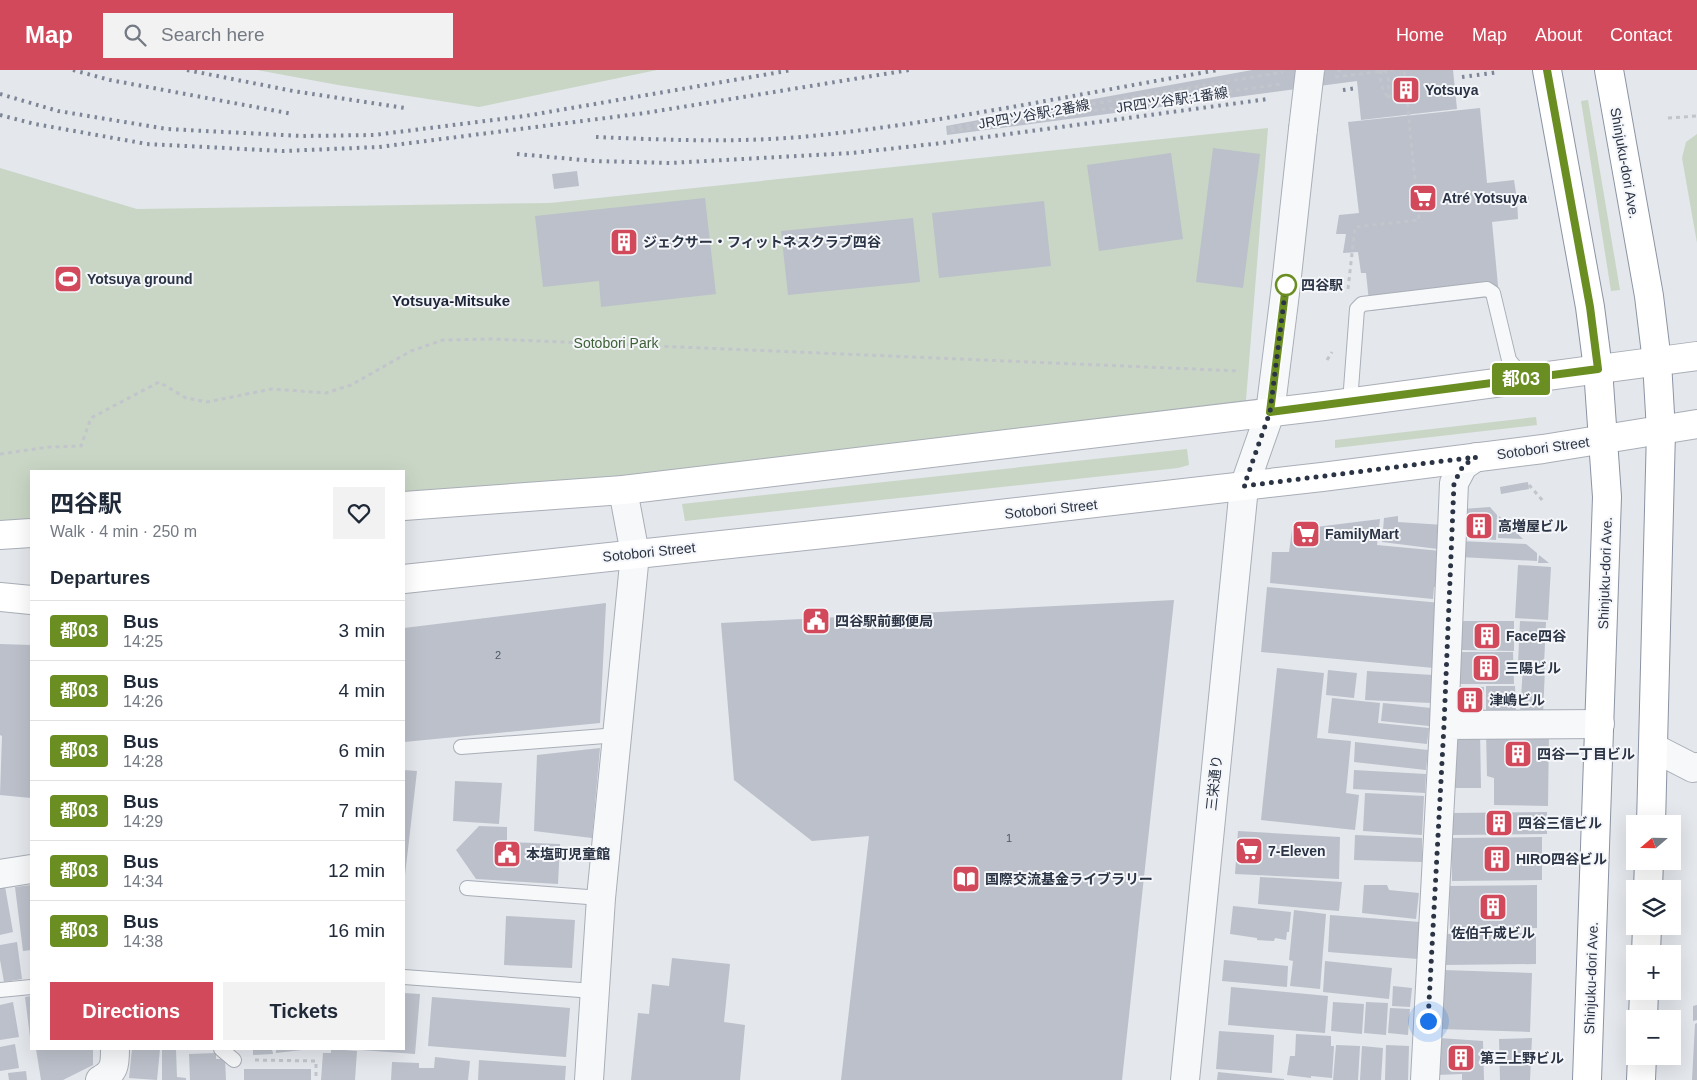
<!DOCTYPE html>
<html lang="en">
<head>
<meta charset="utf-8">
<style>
  :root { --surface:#fff; --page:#f2f2f3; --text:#1f2937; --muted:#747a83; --line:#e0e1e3; --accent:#d1495b }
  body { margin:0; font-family:Helvetica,"Noto Sans JP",sans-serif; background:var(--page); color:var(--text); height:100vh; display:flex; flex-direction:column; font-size:19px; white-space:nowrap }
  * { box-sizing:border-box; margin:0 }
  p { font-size:16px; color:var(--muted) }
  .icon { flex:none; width:28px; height:28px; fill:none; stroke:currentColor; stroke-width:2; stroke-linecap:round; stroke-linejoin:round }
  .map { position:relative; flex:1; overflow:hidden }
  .details { position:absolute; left:30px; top:400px; width:375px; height:580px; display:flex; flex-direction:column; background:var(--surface); border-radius:0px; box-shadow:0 5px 20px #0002 }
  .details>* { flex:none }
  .badge { padding:0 10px; border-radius:4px; font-size:18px; line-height:32px }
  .needle { width:32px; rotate:250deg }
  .tools { position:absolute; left:1626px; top:745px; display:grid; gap:10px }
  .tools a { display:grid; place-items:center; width:55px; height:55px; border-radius:0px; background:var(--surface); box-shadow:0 5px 20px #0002; font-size:25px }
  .you { position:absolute; width:25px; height:25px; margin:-12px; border:4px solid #fff; border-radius:50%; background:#1a73e8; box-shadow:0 0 0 8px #1a73e833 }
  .map>.badge { position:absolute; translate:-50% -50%; box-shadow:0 0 0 2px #fff }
  h2 { padding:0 20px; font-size:19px; line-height:45px }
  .round { display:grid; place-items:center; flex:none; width:52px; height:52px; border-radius:0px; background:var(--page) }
  .headline { display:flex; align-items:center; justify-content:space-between; height:85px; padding:0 20px }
  h1 { font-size:24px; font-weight:700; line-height:38px }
  .primary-button { display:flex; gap:10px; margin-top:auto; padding:10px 20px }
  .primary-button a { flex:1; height:58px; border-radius:0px; background:var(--accent); color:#fff; font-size:20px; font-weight:700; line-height:58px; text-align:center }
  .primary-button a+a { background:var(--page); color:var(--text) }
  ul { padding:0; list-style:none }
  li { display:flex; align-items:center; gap:15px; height:60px; padding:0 20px; border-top:1px solid var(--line) }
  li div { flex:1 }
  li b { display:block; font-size:19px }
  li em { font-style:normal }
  li .badge { min-width:55px; font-weight:700; text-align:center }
  header { display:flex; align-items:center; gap:30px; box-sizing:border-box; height:70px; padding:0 25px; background:var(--accent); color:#fff }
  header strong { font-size:24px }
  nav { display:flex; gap:28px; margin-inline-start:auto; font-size:18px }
  .search { width:350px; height:45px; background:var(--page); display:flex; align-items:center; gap:12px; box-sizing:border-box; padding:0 18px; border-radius:0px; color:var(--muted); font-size:19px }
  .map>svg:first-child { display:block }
</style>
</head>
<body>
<header>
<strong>Map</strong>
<div class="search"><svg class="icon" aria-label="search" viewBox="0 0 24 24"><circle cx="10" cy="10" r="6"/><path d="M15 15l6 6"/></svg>Search here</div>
<nav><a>Home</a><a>Map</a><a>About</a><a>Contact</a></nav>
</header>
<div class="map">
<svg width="1697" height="1010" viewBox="0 0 1697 1010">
  <rect width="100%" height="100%" fill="#e4e7ec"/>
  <path fill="#c9d6c5" d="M257,0h400l-178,37 -141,-22z
    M1588,30l32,190 -9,1 -30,-190z
    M1268,58l-23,284 -841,89v-30h-373v48l-31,2v-353l137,41 413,-6z
    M1697,64v109l-15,-85 4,-16z
    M1536,347l1,8 -202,23v-8z
    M1187,379l2,16 -11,3 -493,53 -3,-17z"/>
  <path fill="#bbc0ca" d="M1252,0h201l4,39 -96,11 -4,-39 -410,54 -1,-9z
    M1480,38l7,75 27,-3 3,19 1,20 -26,3 7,74 -129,15 -4,-38h-5l-3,-21 -15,1 3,-19h-10l3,-19 20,-2 -11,-91z
    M1213,78l47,6 -17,134 -47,-6z
    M1171,83l12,86 -84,12 -12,-86z
    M577,101l2,15 -25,3 -2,-15z
    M705,128l11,96 -115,13 -2,-26 -56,6 -8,-71z
    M1044,131l7,65 -112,12 -7,-65z
    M913,148l7,64 -132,13 -7,-64z
    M1528,412l1,7 -28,5 -1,-7z
    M1490,437l7,8 -1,25 -35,-3 1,-28z
    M1398,446v6l46,3 -6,24 -56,-7 2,-24z
    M1499,446l24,23 -25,-1z
    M1380,449l-3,26 64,6 -2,36h-5l-1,12 -163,-16 2,-31h17l3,-22z
    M1460,471l66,3 11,9v8l-77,-4z
    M1539,485l10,8h-11z
    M1518,495l33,2 -3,53 -33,-2z
    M1267,517l174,16 -7,65 -173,-16z
    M1174,530l-52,480h-281l28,-244 -57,5 -78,-61 -13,-157z
    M606,533l-6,120 -196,19v-114z
    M1461,551h53v30l-53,-1z
    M1520,551l26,1 -2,42 -26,-1z
    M0,574l31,1v153l-31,-3 2,-59 -2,-1z
    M1459,582h54l1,32h-55z
    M1523,597l22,1 -2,46 -23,-1z
    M1277,598l47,5 -7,65 34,3 -5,52 13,2 -4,35 -94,-10z
    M1328,600l29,3 -3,25 -28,-3z
    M1367,601l66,4 -2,28 -66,-3z
    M1457,616l27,1v27h-27z
    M1486,616h29l1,28 -30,-1z
    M1332,628l48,5 -2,20 51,5 -2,16 -99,-11z
    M1383,633l48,5 -2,18 -48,-5z
    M1486,660l63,1 -1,75 -54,-1v-27l-7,-2z
    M1480,661l1,57h-28l2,-56z
    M1355,672l73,8 -2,20 -72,-8z
    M600,678l-8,90 -58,-7 3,-76z
    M404,700l13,1 -12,104h-1z
    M1354,700l72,4 -1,19 -72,-4z
    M455,711l47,2 -3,41 -46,-3z
    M1365,723l59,3 -2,39 -59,-4z
    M1547,742v22l-96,1v-22z
    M479,756l28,1v15l53,2 -2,40 -82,-5 -20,-29z
    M1238,761l102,6 -1,42 -104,-5z
    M1355,765l67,3v24l-68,-2z
    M1542,767v43l-90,1 -1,-43z
    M1260,807l82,5 -3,29 -81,-7z
    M4,811l9,51 -13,3v-53z
    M31,815v65l-8,1 -8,-64z
    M1364,815h23l2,5 30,3 -3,26 -54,-6z
    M1537,815v43l-87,1 -1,-43z
    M1233,836l58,6 -2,20h-2l-1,8 -11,-2 -1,3 -17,-1v-2l-27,-4z
    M1294,840l32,4 -6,75 -30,-3 3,-25 -4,-1z
    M1330,845l90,7 -2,37 -90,-7z
    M506,846l69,4 -3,48 -68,-3z
    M1536,863v31l-92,1v-31z
    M17,872l5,37 -18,3 -4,-22v-15z
    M672,888l58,6 -6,58 21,3 -5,55h-109l7,-67 11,1 3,-30 17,2z
    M1224,890l64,6 -1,21 -65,-6z
    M1325,891l67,7 -3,31 -66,-7z
    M1443,900l89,3 -2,59 -89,-3z
    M1393,916l19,2 -2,19 -18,-1z
    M1231,917l97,9 -3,37 -97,-8z
    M404,923l16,1 -5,60 -54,-4v-1h43z
    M31,926v41h-1l-5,-40z
    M432,927l138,11 -4,49 -138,-11z
    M13,932l6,35 -19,3v-35z
    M1333,932l31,2 -2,30 -31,-3z
    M1366,932l22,1 -2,32 -22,-2z
    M1697,935v15l-4,1v-15z
    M1390,938l20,1 -2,26 -20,-2z
    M1697,953v57h-5l3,-56z
    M1219,961l55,4 -2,38 -56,-4z
    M1296,964l35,2v10h3l-2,32 -21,-2v2l-24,-3 3,-19h5z
    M1439,968l44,3 1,39h-22v-6l-25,1z
    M1532,968l-2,42h-30l-1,-41z
    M15,974l4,24 -19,3v-24z
    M1336,975l24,1 -2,34h-25z
    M1386,975l23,1 -1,34h-23z
    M1362,976l21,2 -2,32h-21z
    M36,979h57v16l-30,15h-22z
    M132,979h28l-3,31 -28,-2z
    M253,979h19l1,5 -20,1z
    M276,979h25l1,1 -26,3z
    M331,979l26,2 -2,29h-34l2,-27h8z
    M162,980h14l1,27 9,1v2h-24z
    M216,983v6h9l1,21h-36l-1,-26z
    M435,987l35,4 -2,19h-77l1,-18 27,1v5h15z
    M479,990l87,6 -1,14h-87z
    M244,999h67v11h-67z
    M26,1001l1,9h-18l-1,-7z
    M1218,1002l66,7v1h-67z"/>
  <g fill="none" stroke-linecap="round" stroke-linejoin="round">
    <defs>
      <path id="service" d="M1350,332l7,-93 5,-5 125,-15 6,4 16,67 9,11 11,2
        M461,677l157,-12
        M467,818l134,10
        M404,907l190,14
        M0,920l31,-3
        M221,979l13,11"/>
      <path id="minor" d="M1444,655l10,-242 9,-17 13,-9
        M1654,678l39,20 4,-1
        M0,804l31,-5
        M100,1010c15,-8 15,-16 15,-31
        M589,1010l12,-182 34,-344 -12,-64
        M1185,1010l59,-593 26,-74 16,-128 17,-156
        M1425,1010l19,-355 156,-1"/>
      <path id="secondary" d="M404,436l219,-16 701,-84 373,-50
        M0,465l31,-2
        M404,509l447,-48 471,-54 221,-28 154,-25
        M0,527l31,3"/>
      <path id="trunk" d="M1547,0l43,237 8,62 9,128 -20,583
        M1609,0l40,226 8,66 4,69 -10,393
        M1648,819l1,-28
        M1646,884l1,-28
        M1643,949l1,-28
        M1641,1010l1,-24"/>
    </defs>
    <use href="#service" stroke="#a9aeb7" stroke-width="16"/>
    <use href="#minor" stroke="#a9aeb7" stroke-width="30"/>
    <use href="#secondary" stroke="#a9aeb7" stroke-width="30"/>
    <use href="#trunk" stroke="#8b94a3" stroke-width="30"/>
    <path stroke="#c2c5cb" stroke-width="3" stroke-dasharray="4 4" stroke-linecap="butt" d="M1337,1l7,-1
      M1335,7l58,-7
      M1387,27l19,-2
      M1668,48l29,-2
      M950,58l333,-56
      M951,61l331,-47
      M1517,129l13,-1
      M1348,219l7,-62 64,-7 -15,-150
      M1327,290l5,-8
      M0,384l49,-7 32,-1 10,-28 68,-36 27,16 21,4 65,-13 54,4 25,-8 60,-34 32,-11 49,-1 748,32
      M1529,415l14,16
      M255,990l61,1v19"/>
    <use href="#service" stroke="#f7f8fa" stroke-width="14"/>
    <use href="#minor" stroke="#f7f8fa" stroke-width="28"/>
    <use href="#secondary" stroke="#fff" stroke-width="28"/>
    <use href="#trunk" stroke="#fff" stroke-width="28"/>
    <path stroke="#7d8696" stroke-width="4" stroke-dasharray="2.5 5" stroke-linecap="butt" d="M73,0l37,10 183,34
      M187,0l106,21 112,17
      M1462,7l37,-5
      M1343,20l14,-2
      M0,24l58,17 109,18 135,7 72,-1 151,-19 267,-46
      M0,45l35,9 112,20 136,7 96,-4 266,-34 264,-43
      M596,67c71,3 144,6 215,-1 137,-14 272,-43 407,-66
      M517,84l77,7 76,2 182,-10 90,-10 326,-44"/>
    <defs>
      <path id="minor-bridge" d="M1303,59l7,-59"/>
    </defs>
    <use href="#minor-bridge" stroke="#a9aeb7" stroke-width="30" stroke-linecap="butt"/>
    <path stroke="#c2c5cb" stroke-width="3" stroke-dasharray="4 4" stroke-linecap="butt" d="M1381,0c-2,10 1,18 6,27
      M1385,0c5,8 4,17 2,26"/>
    <use href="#minor-bridge" stroke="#f7f8fa" stroke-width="28"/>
  </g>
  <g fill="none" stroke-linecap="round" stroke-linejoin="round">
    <defs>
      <path id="line" d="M1286,215l-16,127 328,-43 -8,-62 -43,-237"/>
    </defs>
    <use href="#line" stroke="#fff" stroke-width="11"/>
    <use href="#line" stroke="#6b8e23" stroke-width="8"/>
    <path stroke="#2b3445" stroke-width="5" stroke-dasharray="0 9" d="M1286,215l-16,127 -26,74 232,-29 -13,9 -9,17 -10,242 -16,296"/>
  </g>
  <defs>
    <symbol id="building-square" viewBox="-11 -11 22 22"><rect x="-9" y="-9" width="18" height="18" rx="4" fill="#d1495b" stroke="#f4f6f9"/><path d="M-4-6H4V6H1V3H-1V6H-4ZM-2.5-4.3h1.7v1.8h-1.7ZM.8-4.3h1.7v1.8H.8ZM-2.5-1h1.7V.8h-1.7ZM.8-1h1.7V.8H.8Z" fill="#fff"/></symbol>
    <symbol id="supermarket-square" viewBox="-11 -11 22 22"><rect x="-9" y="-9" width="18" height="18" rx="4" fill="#d1495b" stroke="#f4f6f9"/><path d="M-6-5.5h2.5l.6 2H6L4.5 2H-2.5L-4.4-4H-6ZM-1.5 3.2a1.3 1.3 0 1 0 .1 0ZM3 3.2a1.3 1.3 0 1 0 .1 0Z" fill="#fff"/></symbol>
    <symbol id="stadium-square" viewBox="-11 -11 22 22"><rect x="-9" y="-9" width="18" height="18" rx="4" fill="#d1495b" stroke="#f4f6f9"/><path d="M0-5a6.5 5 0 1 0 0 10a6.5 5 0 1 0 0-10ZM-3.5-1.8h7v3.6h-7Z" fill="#fff"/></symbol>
    <symbol id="civic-square" viewBox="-11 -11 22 22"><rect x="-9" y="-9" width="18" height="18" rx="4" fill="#d1495b" stroke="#f4f6f9"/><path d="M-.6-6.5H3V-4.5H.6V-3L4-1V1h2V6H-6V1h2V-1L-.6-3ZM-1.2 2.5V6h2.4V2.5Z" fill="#fff"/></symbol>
    <symbol id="library-square" viewBox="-11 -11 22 22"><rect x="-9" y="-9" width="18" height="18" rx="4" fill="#d1495b" stroke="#f4f6f9"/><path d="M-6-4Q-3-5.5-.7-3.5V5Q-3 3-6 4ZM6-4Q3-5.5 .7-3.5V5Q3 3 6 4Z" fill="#fff"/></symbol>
  </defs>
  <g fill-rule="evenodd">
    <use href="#building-square" x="1390" y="4" width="32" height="32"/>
    <use href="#supermarket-square" x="1407" y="112" width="32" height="32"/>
    <use href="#building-square" x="608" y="156" width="32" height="32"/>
    <use href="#stadium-square" x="52" y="193" width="32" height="32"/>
    <use href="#building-square" x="1463" y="440" width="32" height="32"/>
    <use href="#supermarket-square" x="1290" y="448" width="32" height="32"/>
    <use href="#civic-square" x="800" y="535" width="32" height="32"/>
    <use href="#building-square" x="1471" y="550" width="32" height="32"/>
    <use href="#building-square" x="1470" y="582" width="32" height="32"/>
    <use href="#building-square" x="1454" y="614" width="32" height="32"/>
    <use href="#building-square" x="1502" y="668" width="32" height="32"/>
    <use href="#building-square" x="1483" y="737" width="32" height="32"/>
    <use href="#supermarket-square" x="1233" y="765" width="32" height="32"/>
    <use href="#civic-square" x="491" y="768" width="32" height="32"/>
    <use href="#building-square" x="1481" y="773" width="32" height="32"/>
    <use href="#library-square" x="950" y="793" width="32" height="32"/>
    <use href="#building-square" x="1477" y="821" width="32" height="32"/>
    <use href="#building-square" x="1445" y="972" width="32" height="32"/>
  </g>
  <circle fill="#fff" stroke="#6b8e23" stroke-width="2.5" cx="1286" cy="215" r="10"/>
  <g text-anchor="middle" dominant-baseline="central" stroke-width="4" stroke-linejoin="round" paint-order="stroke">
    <g font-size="11" fill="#4f5766">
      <text x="498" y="585">2</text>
      <text x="1009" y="768">1</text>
    </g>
    <g font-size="14" font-weight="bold" fill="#2b3445" stroke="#f4f6f9" text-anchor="start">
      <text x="1425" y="20">Yotsuya</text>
      <text x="1442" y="128">Atré Yotsuya</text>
      <text x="643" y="172">ジェクサー・フィットネスクラブ四谷</text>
      <text x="87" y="209">Yotsuya ground</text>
      <text x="1498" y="456">高増屋ビル</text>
      <text x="1325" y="464">FamilyMart</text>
      <text x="835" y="551">四谷駅前郵便局</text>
      <text x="1506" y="566">Face四谷</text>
      <text x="1505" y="598">三陽ビル</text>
      <text x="1489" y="630">津嶋ビル</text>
      <text x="1537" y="684">四谷一丁目ビル</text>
      <text x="1518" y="753">四谷三信ビル</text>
      <text x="1268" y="781">7-Eleven</text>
      <text x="526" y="784">本塩町児童館</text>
      <text x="1516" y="789">HIRO四谷ビル</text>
      <text x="985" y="809">国際交流基金ライブラリー</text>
      <text x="1493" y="863" text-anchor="middle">佐伯千成ビル</text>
      <text x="1480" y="988">第三上野ビル</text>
    </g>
    <g font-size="14" fill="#2b3445" stroke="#f4f6f9">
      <text transform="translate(1172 30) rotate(-8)">JR四ツ谷駅;1番線</text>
      <text transform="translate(1034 44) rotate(-10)">JR四ツ谷駅;2番線</text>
      <text transform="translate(1625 93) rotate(80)">Shinjuku-dori Ave.</text>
      <text transform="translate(1543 378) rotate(-8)">Sotobori Street</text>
      <text transform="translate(1051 439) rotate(-6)">Sotobori Street</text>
      <text transform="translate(649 482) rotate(-6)">Sotobori Street</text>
      <text transform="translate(1605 503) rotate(-88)">Shinjuku-dori Ave.</text>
      <text transform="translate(1214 713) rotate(-84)">三栄通り</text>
      <text transform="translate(1591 908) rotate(-88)">Shinjuku-dori Ave.</text>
    </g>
    <g font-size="14" font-weight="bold" fill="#2b3445" stroke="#f4f6f9" text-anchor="start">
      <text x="1301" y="215">四谷駅</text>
    </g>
    <g font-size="14" fill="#3f6138" stroke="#f4f6f9">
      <text x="616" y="273">Sotobori Park</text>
    </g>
    <g font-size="15" font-weight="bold" fill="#1d2536" stroke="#f4f6f9">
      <text x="451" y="230">Yotsuya-Mitsuke</text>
    </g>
  </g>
</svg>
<div class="tools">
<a><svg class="needle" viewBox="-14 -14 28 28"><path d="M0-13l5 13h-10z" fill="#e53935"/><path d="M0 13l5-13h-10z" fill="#747a83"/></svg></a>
<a><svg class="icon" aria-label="layers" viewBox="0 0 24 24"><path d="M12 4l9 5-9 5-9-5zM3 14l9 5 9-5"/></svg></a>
<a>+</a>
<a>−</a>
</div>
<div class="you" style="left:1428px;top:951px"></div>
<b class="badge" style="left:1521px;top:309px;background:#6b8e23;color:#fff">都03</b>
<section class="details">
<div class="headline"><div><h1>四谷駅</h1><p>Walk · 4 min · 250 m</p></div><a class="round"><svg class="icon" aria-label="heart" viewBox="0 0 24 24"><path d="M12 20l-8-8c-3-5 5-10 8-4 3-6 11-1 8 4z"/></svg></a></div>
<h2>Departures</h2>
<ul>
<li><span class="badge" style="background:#6b8e23;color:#fff">都03</span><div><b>Bus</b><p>14:25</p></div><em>3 min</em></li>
<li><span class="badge" style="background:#6b8e23;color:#fff">都03</span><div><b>Bus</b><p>14:26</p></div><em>4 min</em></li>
<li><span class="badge" style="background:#6b8e23;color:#fff">都03</span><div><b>Bus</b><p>14:28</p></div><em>6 min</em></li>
<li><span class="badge" style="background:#6b8e23;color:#fff">都03</span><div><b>Bus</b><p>14:29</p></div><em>7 min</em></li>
<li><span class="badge" style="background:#6b8e23;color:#fff">都03</span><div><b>Bus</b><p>14:34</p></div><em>12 min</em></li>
<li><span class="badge" style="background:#6b8e23;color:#fff">都03</span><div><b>Bus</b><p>14:38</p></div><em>16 min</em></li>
</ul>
<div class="primary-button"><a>Directions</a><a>Tickets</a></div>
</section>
</div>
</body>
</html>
